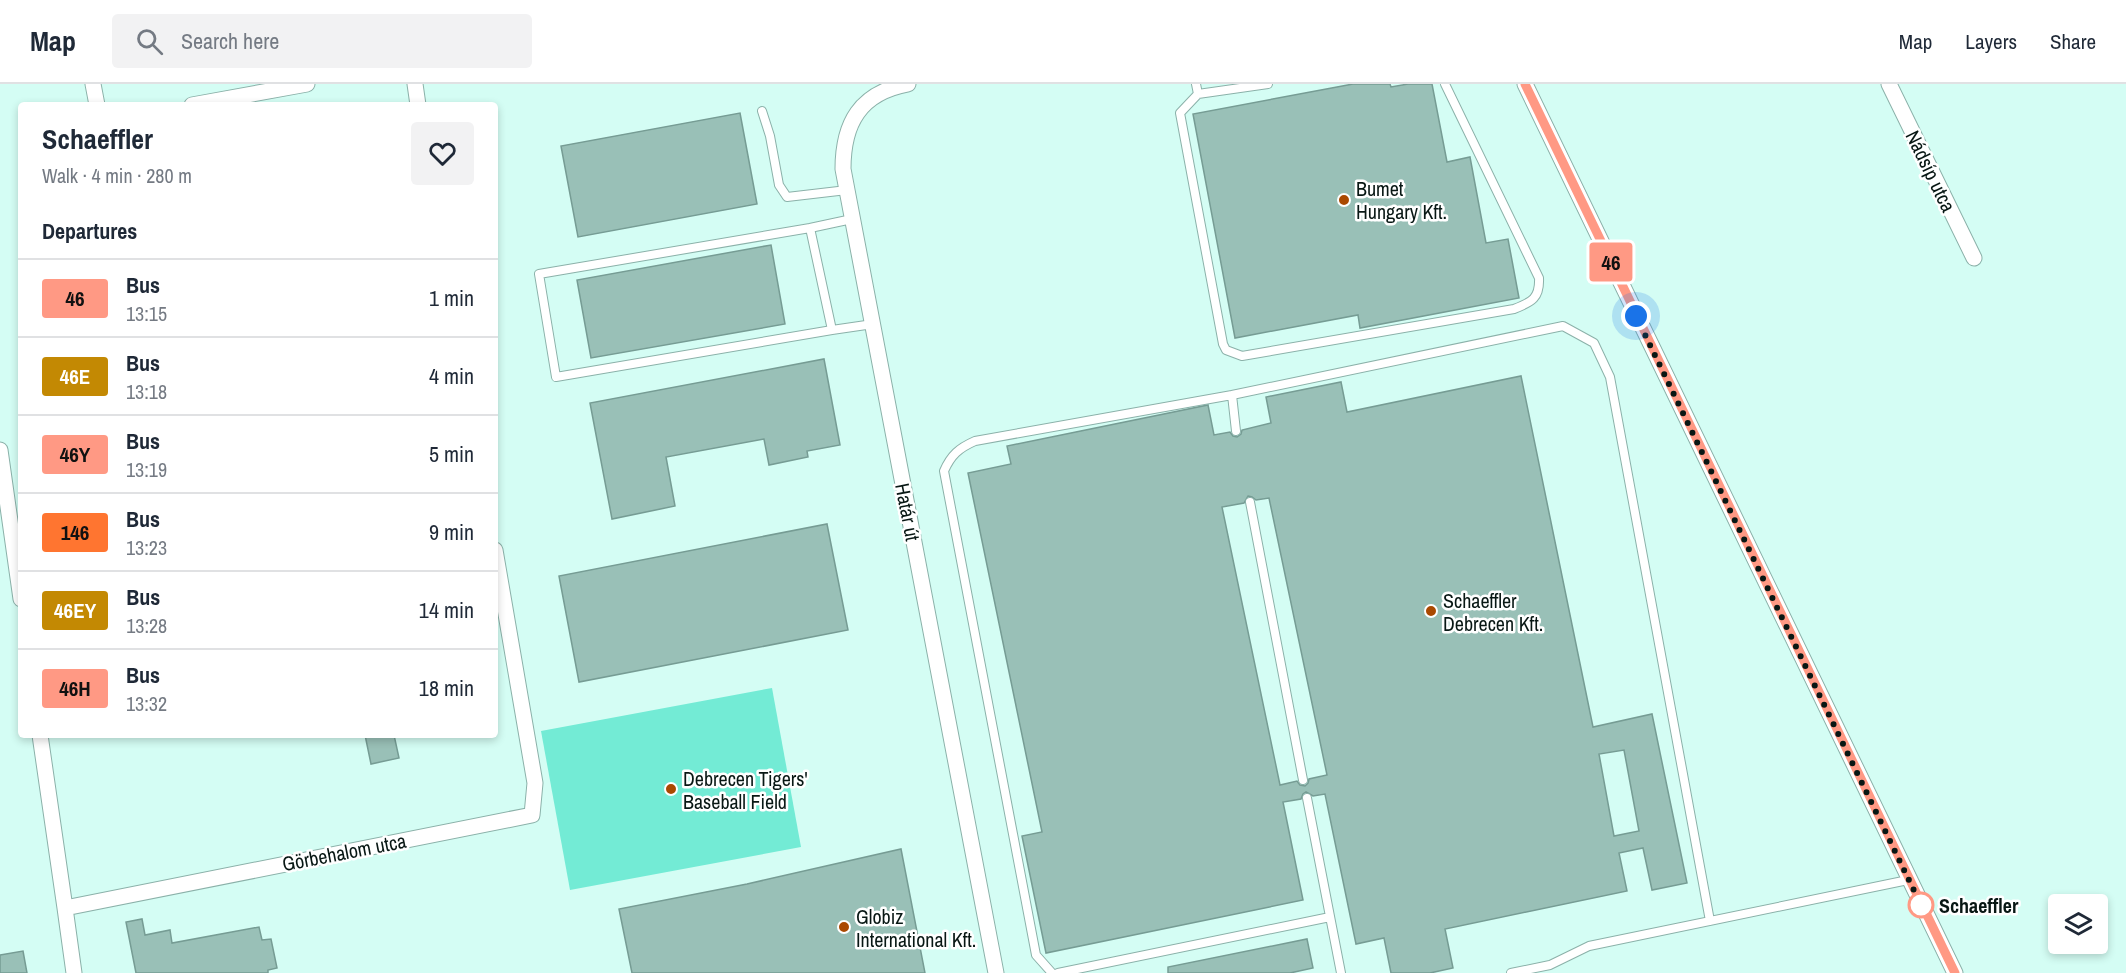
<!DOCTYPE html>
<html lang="en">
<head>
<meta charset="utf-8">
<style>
  :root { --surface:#fff; --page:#f2f2f3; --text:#1f2937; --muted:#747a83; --line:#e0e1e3 }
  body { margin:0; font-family:"Archivo Narrow",sans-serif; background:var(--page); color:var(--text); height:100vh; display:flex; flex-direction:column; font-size:22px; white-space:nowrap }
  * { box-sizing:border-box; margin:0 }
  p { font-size:20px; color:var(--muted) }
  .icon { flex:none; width:33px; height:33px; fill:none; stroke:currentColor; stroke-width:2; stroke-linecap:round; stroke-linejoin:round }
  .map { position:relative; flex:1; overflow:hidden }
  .sheet { position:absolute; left:18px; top:18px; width:480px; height:636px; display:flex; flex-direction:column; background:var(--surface); border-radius:6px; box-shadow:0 3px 9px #0003 }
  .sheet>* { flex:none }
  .badge { padding:0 12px; border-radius:4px; font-size:21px; line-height:39px }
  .fabs { position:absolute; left:2048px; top:810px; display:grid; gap:12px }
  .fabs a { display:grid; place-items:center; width:60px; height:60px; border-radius:6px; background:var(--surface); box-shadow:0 3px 9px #0003; font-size:30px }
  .you { position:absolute; width:30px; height:30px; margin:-15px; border:4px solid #fff; border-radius:50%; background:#1a73e8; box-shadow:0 0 0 9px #1a73e833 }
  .map>.badge { position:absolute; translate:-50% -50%; box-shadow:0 0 0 3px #fff }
  h2 { padding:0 24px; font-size:22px; line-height:54px }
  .round { display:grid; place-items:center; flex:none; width:63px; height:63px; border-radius:6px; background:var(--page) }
  .headline { display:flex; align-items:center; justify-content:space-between; height:102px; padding:0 24px }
  h1 { font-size:28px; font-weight:700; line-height:45px }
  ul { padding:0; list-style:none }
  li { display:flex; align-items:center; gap:18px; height:78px; padding:0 24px; border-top:2px solid var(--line) }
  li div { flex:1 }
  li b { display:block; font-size:22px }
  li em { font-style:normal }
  li .badge { min-width:66px; font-weight:700; text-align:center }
  header { display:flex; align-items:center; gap:36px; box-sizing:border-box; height:84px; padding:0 30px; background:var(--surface); border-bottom:2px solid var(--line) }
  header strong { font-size:28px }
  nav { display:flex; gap:33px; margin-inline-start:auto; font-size:21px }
  .search { width:420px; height:54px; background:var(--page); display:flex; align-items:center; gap:15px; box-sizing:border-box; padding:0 21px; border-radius:6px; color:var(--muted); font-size:22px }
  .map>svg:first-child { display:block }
</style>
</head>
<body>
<header>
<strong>Map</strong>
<div class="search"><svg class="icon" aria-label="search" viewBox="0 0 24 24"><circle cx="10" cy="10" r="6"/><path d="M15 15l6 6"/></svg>Search here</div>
<nav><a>Map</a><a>Layers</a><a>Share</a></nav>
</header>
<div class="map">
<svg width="2126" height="889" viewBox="0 0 2126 889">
  <rect width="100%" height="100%" fill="#d4fdf4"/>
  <path fill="#73ebd5" d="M772,604l29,159 -231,43 -29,-159z"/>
  <path fill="#99c0b7" stroke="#769c94" stroke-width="1.5" fill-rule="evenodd" d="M1353,0h37l1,3 17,-3h24l15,78 23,-5 16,86 22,-4 11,59 -159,30 -2,-13 -123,23 -42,-224z
    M740,29l17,91 -179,33 -17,-91z
    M771,161l14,79 -194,34 -14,-78z
    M824,275l16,86 -33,6 1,6 -39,8 -5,-26 -98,18 9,49 -63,13 -22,-116z
    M1521,292l72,351 59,-13 35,169 -35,7 -9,-42 -24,5 8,38 -182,38 8,39 -23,5h-39l-7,-35 -28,6 -31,-150 -12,2 -7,-4 -3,2 -2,5 -18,3 20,98 -257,53 -24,-117 20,-4 -74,-359 43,-9 -4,-18 201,-41 6,30 16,-3 3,4 4,1 4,-3 1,-4 29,-7 -5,-26 75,-15 6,30zM1248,412l4,1 4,3 13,-2 58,277 -18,4 -1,4 -3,3 -5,-1 -3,-4 -17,4 -58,-278 22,-4zM1624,666l15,81 -25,5 -15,-82z
    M827,440l21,106 -269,52 -20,-106z
    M365,651h29l5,23 -28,6z
    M901,765l24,124h-293l-13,-64 128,-25z
    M142,835l3,16 25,-5 2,13 87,-16 3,13 9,-1 6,29 -9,2v3h-132l-10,-51z
    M1307,855l6,29 -23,5h-122v-6z
    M23,867l4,22h-27v-18z"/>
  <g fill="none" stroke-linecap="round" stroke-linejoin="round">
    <defs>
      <path id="lane" d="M1196,0l2,10
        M1268,0l-70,10 -18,19 43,231 3,6 16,6 272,-47c18,-7 26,-11 25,-31l-94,-194
        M762,27l8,25 9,49 8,12 60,-7
        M852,135l-42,9 22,102 41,-6
        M810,144l-271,46 17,103 276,-47
        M1236,347l-4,-36 331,-69 31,17 16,34 100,544
        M1250,418l53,278
        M1307,714l34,175
        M1052,889l-16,-18 -92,-484c7,-16 15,-23 31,-30l257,-46
        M1058,889l272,-56
        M1511,889l39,-8 39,-19 319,-66"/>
      <path id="street" d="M93,0l4,21
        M415,0l3,21
        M908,0c-48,9 -65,39 -65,85l153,804
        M1525,0l430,889
        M1889,0l85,174
        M192,21l115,-21
        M0,366l21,149
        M40,651l25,173 467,-93 3,-32 -40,-233
        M65,824l9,65"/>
    </defs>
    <use href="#lane" stroke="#8bb1a9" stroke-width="10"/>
    <use href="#street" stroke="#8bb1a9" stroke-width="17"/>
    <use href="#lane" stroke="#fff" stroke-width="8"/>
    <use href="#street" stroke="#fff" stroke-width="15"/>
  </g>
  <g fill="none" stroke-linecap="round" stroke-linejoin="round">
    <defs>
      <path id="line" d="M1525,0l430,889"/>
    </defs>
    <use href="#line" stroke="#fff" stroke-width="14"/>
    <use href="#line" stroke="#ff9984" stroke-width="9"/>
    <path stroke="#081714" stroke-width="6" stroke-dasharray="0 10.8" d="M1636,232l285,589"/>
  </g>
  <g fill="#aa4901" stroke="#fff" stroke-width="2">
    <circle cx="1344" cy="116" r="6"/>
    <circle cx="1431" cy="527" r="6"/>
    <circle cx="671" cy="705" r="6"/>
    <circle cx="844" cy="843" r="6"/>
  </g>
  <circle fill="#fff" stroke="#ff9984" stroke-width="3" cx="1921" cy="821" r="12"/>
  <g text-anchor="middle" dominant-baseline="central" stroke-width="5" stroke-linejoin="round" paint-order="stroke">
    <g font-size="20" fill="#081714" stroke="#fff">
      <text transform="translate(1931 87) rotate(64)">Nádsíp utca</text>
      <text transform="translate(908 428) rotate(79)">Határ út</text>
      <text transform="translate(344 768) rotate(-11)">Görbehalom utca</text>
    </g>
    <g font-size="20" fill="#081714" stroke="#fff" text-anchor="start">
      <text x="1356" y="104">Bumet<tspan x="1356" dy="23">Hungary Kft.</tspan></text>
      <text x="1443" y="516">Schaeffler<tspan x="1443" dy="23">Debrecen Kft.</tspan></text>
      <text x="683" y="694">Debrecen Tigers'<tspan x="683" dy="23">Baseball Field</tspan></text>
      <text x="856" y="832">Globiz<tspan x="856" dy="23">International Kft.</tspan></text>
    </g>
    <g font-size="20" font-weight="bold" fill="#081714" stroke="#fff" text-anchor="start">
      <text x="1939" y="821">Schaeffler</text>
    </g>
  </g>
</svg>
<div class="fabs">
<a><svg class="icon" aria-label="layers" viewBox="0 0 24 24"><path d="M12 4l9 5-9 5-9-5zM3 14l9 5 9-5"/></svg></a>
</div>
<div class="you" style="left:1636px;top:232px"></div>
<b class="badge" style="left:1611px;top:178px;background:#ff9984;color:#111">46</b>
<section class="sheet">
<div class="headline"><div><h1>Schaeffler</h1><p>Walk · 4 min · 280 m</p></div><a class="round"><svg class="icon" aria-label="heart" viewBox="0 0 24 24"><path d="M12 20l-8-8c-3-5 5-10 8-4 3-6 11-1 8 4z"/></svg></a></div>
<h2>Departures</h2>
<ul>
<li><span class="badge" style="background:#ff9984;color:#111">46</span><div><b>Bus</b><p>13:15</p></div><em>1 min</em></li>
<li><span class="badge" style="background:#c38903;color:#fff">46E</span><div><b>Bus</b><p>13:18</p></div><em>4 min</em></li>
<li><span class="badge" style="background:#ff9984;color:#111">46Y</span><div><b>Bus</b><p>13:19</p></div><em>5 min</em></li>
<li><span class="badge" style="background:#ff7530;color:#111">146</span><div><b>Bus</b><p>13:23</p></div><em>9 min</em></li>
<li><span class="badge" style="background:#c38903;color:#fff">46EY</span><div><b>Bus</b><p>13:28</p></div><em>14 min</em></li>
<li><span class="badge" style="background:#ff9984;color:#111">46H</span><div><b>Bus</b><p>13:32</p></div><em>18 min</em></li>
</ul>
</section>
</div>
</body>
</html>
